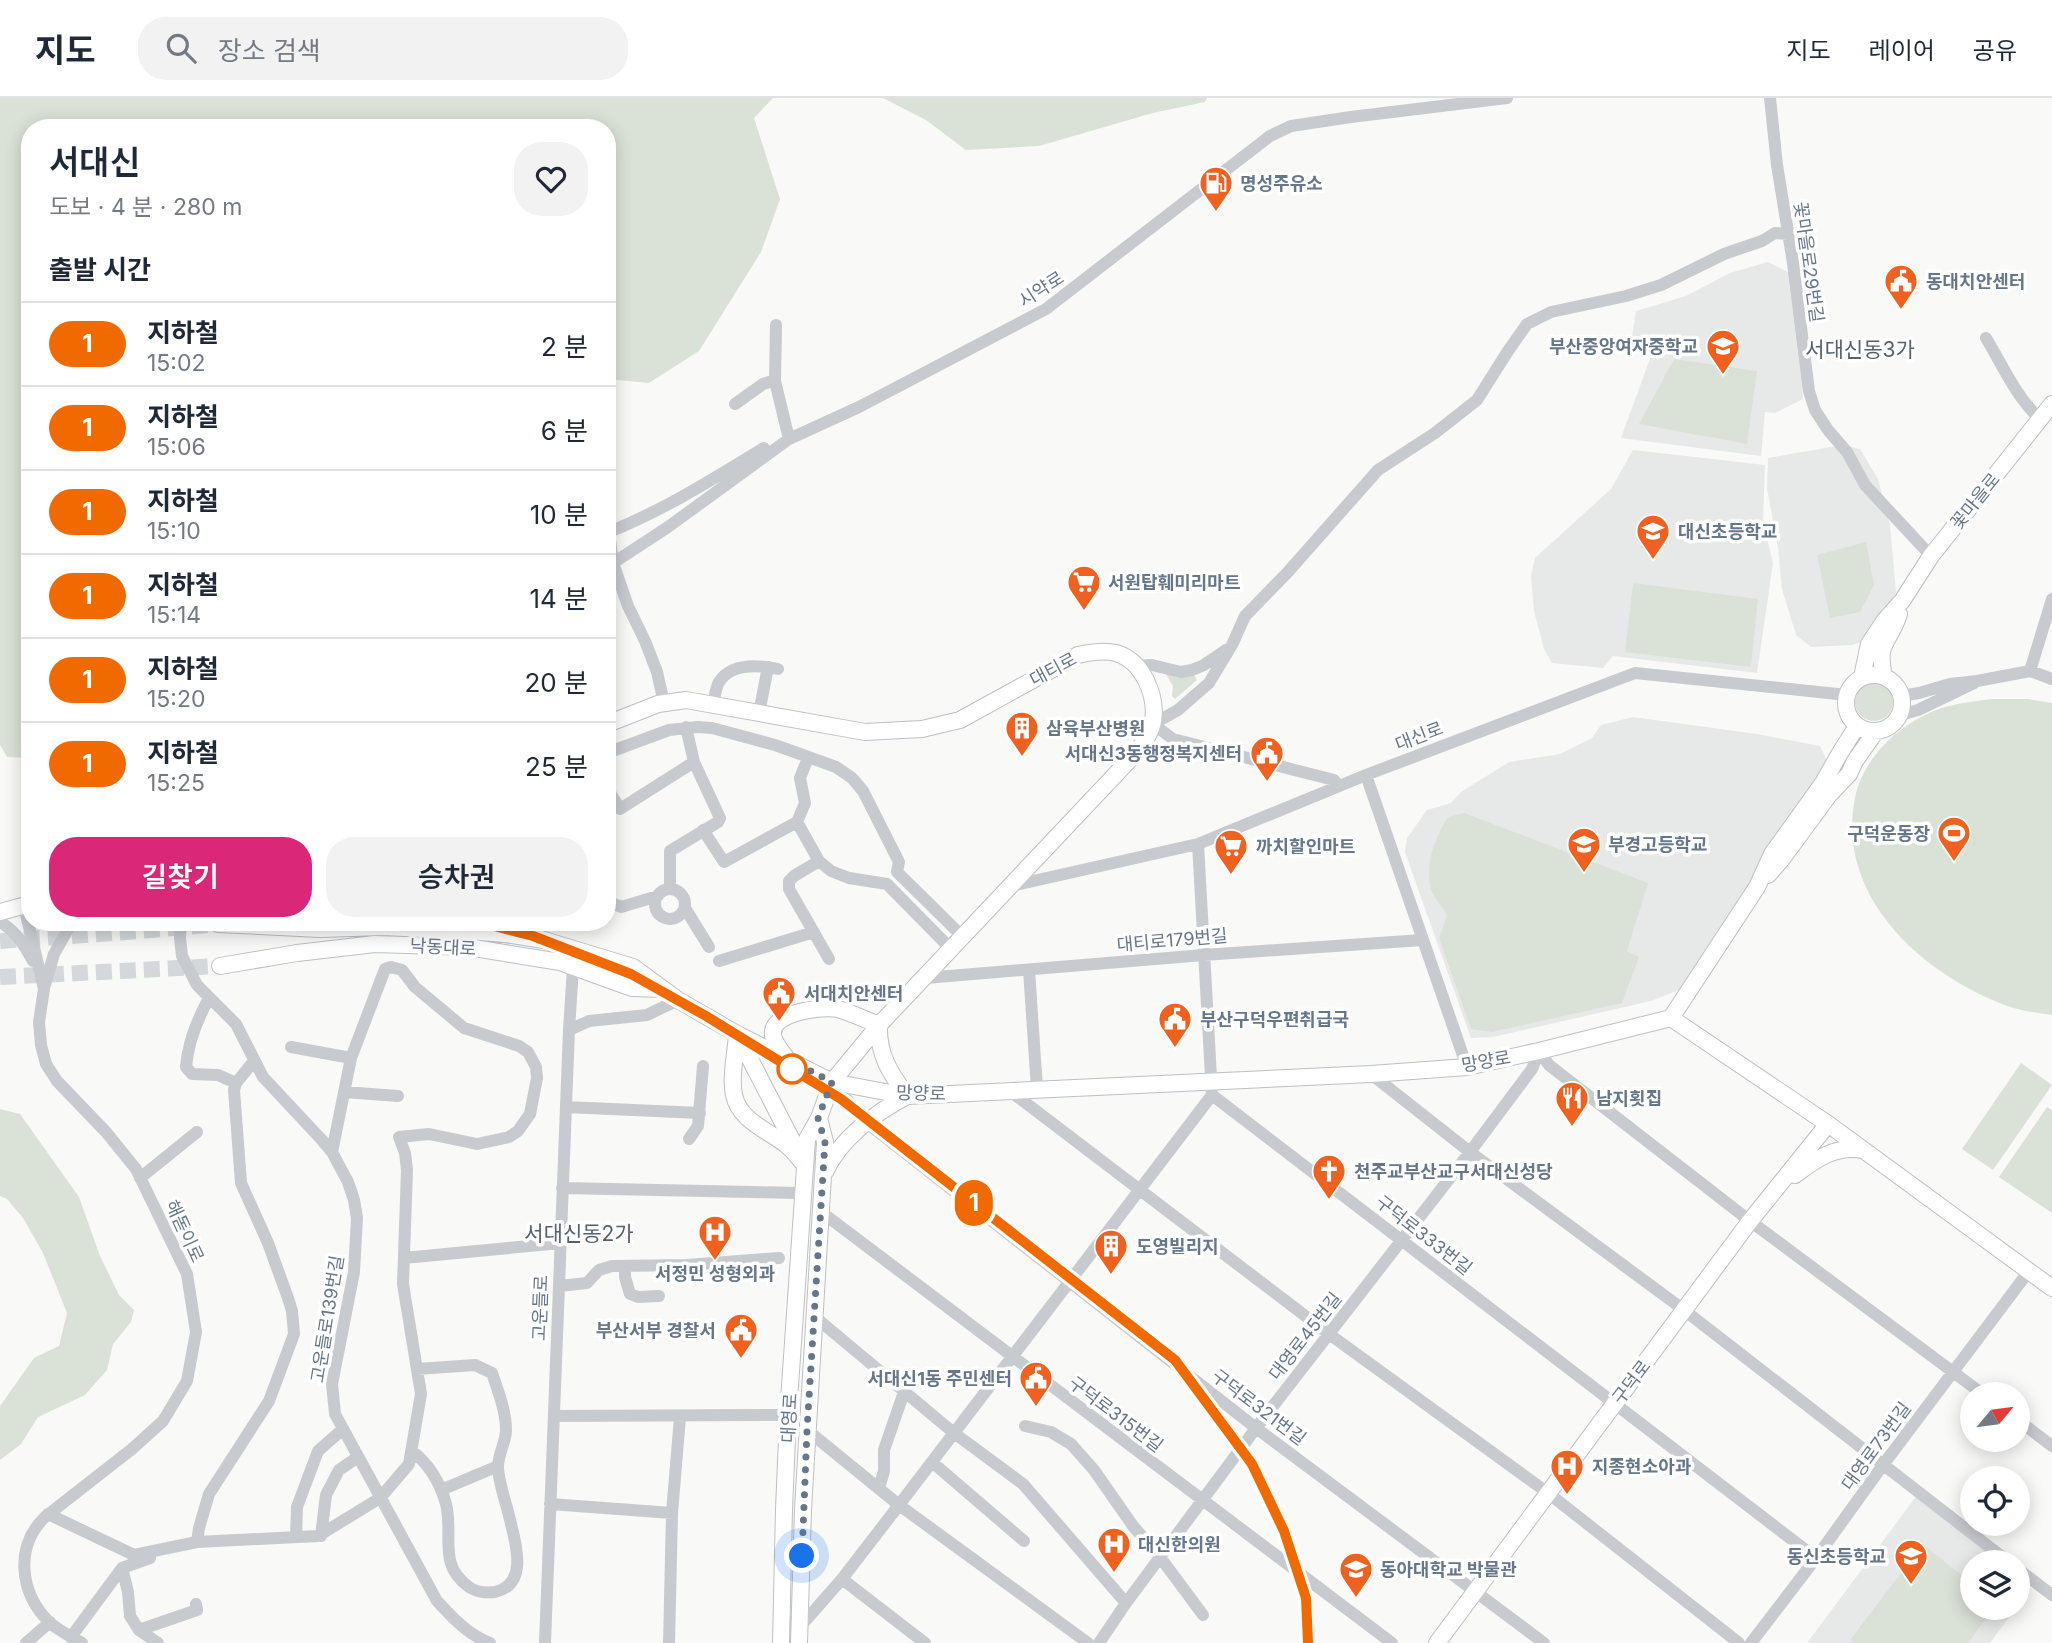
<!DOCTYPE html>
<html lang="ko">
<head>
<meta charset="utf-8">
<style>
  :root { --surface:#fff; --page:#f2f2f3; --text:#1f2937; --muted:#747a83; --line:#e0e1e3; --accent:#db2777 }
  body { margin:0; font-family:Inter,"Noto Sans KR",sans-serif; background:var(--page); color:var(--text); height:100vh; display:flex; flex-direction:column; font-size:26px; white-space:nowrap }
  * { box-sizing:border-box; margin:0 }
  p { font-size:23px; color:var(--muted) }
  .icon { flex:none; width:38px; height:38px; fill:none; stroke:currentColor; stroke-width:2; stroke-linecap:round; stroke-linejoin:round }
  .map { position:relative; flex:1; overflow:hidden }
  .side { position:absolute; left:21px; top:21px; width:595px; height:812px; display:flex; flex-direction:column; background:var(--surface); border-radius:28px; box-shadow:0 4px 18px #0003 }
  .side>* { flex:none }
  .badge { padding:0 14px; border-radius:23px; font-size:24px; line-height:46px }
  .needle { width:46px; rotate:61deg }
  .tools { position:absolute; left:1960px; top:1284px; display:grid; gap:14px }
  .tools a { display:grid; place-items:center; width:70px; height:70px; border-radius:50%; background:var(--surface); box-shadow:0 4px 18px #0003; font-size:35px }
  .you { position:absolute; width:35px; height:35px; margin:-18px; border:5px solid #fff; border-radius:50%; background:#1a73e8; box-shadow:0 0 0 10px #1a73e833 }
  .map>.badge { position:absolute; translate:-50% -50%; box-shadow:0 0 0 4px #fff }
  h2 { padding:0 28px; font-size:26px; line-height:63px }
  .round { display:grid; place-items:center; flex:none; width:74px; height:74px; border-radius:28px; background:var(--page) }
  .summary { display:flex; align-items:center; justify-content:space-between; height:119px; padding:0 28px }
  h1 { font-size:33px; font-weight:600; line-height:52px }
  .button { display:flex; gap:14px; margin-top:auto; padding:14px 28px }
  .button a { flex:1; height:80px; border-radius:28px; background:var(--accent); color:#fff; font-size:28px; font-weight:600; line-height:80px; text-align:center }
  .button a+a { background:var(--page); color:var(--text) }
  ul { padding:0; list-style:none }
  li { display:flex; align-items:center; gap:21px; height:84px; padding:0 28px; border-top:2px solid var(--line) }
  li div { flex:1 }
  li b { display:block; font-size:26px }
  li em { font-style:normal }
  li .badge { min-width:77px; font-weight:700; text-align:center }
  header { display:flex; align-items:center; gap:42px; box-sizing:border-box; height:98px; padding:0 35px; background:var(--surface); border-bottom:2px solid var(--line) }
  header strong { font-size:33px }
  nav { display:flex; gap:38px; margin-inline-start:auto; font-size:24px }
  .search { width:490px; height:63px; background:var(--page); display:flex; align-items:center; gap:18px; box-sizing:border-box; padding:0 24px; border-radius:28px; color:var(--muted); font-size:26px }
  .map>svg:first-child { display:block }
</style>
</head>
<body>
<header>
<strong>지도</strong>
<div class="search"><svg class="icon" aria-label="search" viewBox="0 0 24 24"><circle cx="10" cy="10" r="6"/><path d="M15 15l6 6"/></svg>장소 검색</div>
<nav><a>지도</a><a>레이어</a><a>공유</a></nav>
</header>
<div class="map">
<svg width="2052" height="1545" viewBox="0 0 2052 1545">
  <rect width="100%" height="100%" fill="#f9f9f7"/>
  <path fill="#e7e8e8" d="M1768,164l24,12 8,43 3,82 -28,14 -10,-1 -4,44 -140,-18 31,-85 -21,-11 5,-31 50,-15 44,-23z
    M1842,347l18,4 18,30 12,46 6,67 -20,45 -24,8 -41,2 -15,-12 -14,-46 -4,-41 -11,-60 1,-30z
    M1633,352l132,15 -2,58 10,40 -16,110 -144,-17 -10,12 -51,-5 -8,-14 -10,-38 -3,-35 4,-18 76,-69z
    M1633,619l124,17 63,12 8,17 -149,227 -28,11 -158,36 -22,1 -66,-186 2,-14 20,-28 24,-7 10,-11 48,-30 51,-8 32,-16 9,-13z
    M1918,1396l84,69h-30v45h44l-26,35h-183z"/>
  <path fill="#dae2d7" d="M0,0h773l-19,20 26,81 -19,53 -62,99 -50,32 -42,-4v-251h-577v630l-23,-1 -7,-12z
    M883,0h324l-2,4 -52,11 -114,33 -73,4 -40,-30z
    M1674,261l83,12 -10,73 -108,-20z
    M1866,444l8,43 -14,27 -30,6 -13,-63z
    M1633,485l125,16 -7,68 -126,-15z
    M1166,576l11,3 17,-2 3,5 -22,19 -3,-3 1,-10z
    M1855 604a19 19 0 1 1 38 0a19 19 0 1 1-38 0Z
    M1992,601h36l24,4v312c-14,-2 -29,-4 -42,-8 -86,-31 -175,-109 -155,-209 7,-36 37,-67 70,-83 20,-11 45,-13 67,-16z
    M1464,715l184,70 -21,68 12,6 -17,46 -130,29 -21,-3 -32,-91 8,-23c-5,-9 -15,-19 -17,-29 -4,-26 5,-48 18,-69z
    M2021,965l31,22 -59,85 -31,-21z
    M2047,1009l5,3v103l-53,-36z
    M0,1011l20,5 59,83 21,59 19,39 15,15 -3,12 -18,22 -6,26 -22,25 -47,22 -17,27 -21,16v-54l34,-48 25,-12 8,-33 -24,-60 -20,-35 -16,-19 -7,-3z
    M1923,1446l49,40v24h22l-26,35h-115l-3,-3z"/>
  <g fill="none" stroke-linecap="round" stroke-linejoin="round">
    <path stroke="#d4d8dc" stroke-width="16" stroke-dasharray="16 8" stroke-linecap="butt" d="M0,843l141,-10 77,-7
      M0,879l220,-11"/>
    <defs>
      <path id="major" d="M1846 605a28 28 0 1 1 56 0a28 28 0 1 1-56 0Z
        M1884,578c-8,-35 6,-33 15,-62
        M1862,579l7,-33 16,-24 17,-19 29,-45 121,-152
        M607,626l51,-20 28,-4 179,32 57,-3 38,-9 118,-65c13,-3 26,-5 38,-2 27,8 41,43 37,68 -2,13 -11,24 -19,34l-255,270 -47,57 -13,36 -12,21 -19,276 -4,94 -3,134
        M1768,777l14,-16 47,-64 20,-21 6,-13 21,-30
        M0,814l30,-8
        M218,826l102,5 63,-2 86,4 36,3 39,6 89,27 45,33 59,34 95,48 75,14 464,-22 96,-7 72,-16 132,-33 157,106 224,164
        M220,868l77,-13 78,-9 93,3 92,15 72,26 30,1
        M1671,920l86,-131 15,-33 51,-71 17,-30 17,-27
        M737,936c-1,18 -7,44 -3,61 5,25 33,35 51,49 7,5 13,13 19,20
        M738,938l59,114
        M787,961c-5,-7 -13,-16 -14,-24 -3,-23 49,-29 65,-26 14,4 28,11 41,16 -1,30 11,48 28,71 -32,17 -67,43 -82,76
        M1795,1077c21,-16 41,-30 68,-25
        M799,1545l4,-134 22,-367 -6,-24
        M1437,1545l313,-422 78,-97"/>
    </defs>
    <use href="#major" stroke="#bcc0c4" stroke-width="18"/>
    <path stroke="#c7cacf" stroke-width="12" d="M1770,0l7,67 16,98 16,128 6,19 13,20 19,22 18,33 66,71
      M776,227l-1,56 14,58
      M1986,240c17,28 30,59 54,81
      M735,306l28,-20 12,-4
      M607,469l61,-40 121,-88 70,-32 187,-98 224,-173 21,-10 60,-9 156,-19
      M1135,568l17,-1 29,7 11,-2 12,-5 22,-15
      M2030,573l22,-72
      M1901,598l18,-3 31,-9 27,-3 53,-10 22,8
      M664,605l-7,-31 -12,-31 -17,-35 -15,-43 -4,-31c55,-22 104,-53 155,-84
      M713,607c2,-7 2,-16 6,-23 13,-20 40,-17 59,-13
      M759,615l9,-46
      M1900,617l18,-5 56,-27
      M686,629l8,35
      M607,655l62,-23 29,-3 14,1 63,17 61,22 16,11 11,13 36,71 -2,10 67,66
      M1366,677l101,292
      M1339,688l-5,-6 -161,-41 -20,-15 25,-14 31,-27 23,-38 13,-29 42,-43 91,-103 57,-37 42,-33 31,-49 19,-27 24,-12 75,-16 35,-11 63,-31 38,-13 13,-8 13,1
      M607,690l13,21 74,-47 26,56 -2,4 -48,29v37
      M797,724l8,-19 -5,-25 8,-20
      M703,732l21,32 73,-40 22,39 12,10 18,7 38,6 65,66
      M819,763l-25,15 -5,5v8l40,70
      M1011,788l187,-42 168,-69 269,-102 212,22
      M655 806a15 15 0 1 1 30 0a15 15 0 1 1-30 0Z
      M607,803l14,6 37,-11
      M24,808l20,83 -5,33 2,23 5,19 11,17 49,51 30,37 51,105 9,58 -9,49 -24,40 -31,28 -87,68c-31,30 -25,76 4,105 9,8 22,15 33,21
      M685,810l24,39
      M0,824c16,9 24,23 33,39
      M181,824l-1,16 2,18 15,29 39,39 27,53 58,62 11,13 16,30 6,18 3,18 -3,54 -22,112 3,30 102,187c16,17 31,34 53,42
      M719,863l95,-29
      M1029,872l8,119
      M925,880l279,-23 218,-15
      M45,887l9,-31 18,-32
      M209,900c-12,22 -21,44 -23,69l6,7 26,1 18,8
      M569,932l20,-9 58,-6 31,-15
      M291,949l60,11
      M1371,976l99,78 214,158 326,253
      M832,984l35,41 389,305 288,215
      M1010,993l319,243 219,159 191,150
      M344,994l54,4
      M1212,997l604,463
      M566,1009l134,6
      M689,1041l9,-13 5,-60
      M140,1080l57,-46
      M562,1090l240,5
      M820,1113l572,432
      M404,1160l157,-15
      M625,1168v11l5,17 8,3 21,-1
      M559,1188l28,-3 12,-13 13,-4 75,-1 92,-7
      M815,1219l139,116 69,51 103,119
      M554,1318l234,-1
      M2018,1322l34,26
      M1025,1328l26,6 20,12 23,26 39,56 27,31 43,58
      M807,1332l92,75 189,138
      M412,1353c18,14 28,31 34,53 8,32 -9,60 23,83 7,5 18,6 26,5 32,-7 22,-45 16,-68 -3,-16 -13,-42 -13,-57 0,-13 8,-25 8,-37 0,-19 -8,-39 -14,-57l-17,-8 -58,4
      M932,1364l92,79
      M879,1390l5,-17v-21l20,-58
      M441,1392l57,-24
      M550,1406l122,9
      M48,1416l86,41 63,-13 121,-6 62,-38 29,-34 12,-70 -18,-110 4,-114 -2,-17 -6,-16 30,-3 48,10 32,-7 9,-6 12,-17 7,-36 -1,-11 -8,-15 -9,-6 -55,-18 -49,-41 -13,-17 -11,-3 -6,2 -34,89 -19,94
      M321,1438l5,-41 13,-25 19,-13
      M296,1439l1,-30 21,-56 25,-22
      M197,1444l2,-14 10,-34 60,-93 25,-67 -2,-23 -4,-13 -20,-55 -27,-60 -7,-93 2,-7 18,-22
      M122,1470l6,24 2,24 9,14 19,13
      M2018,1471l34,26
      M842,1481l83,64
      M799,1530l43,-49 57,-74 313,-410 -14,-251
      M139,1532l58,-20 -1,-6
      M26,1545l24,-21
      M74,1545l-3,-6 51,-69 28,-10
      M545,1545l24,-613 4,-63
      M669,1545l3,-130 8,-96
      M1099,1545l27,-40 130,-175 214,-276 62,-83 7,-18 10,14 201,156 234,174
      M1751,1545l65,-85 67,-93 146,-194"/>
    <use href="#major" stroke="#fff" stroke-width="16"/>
  </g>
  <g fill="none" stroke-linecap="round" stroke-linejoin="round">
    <defs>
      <path id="line" d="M479,824l54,14 98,38 75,42 135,83 334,261 77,104 32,67 22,67 2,45"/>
    </defs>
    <use href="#line" stroke="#fff" stroke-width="16"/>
    <use href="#line" stroke="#f06a00" stroke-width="10"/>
    <path stroke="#66778a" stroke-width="7" stroke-dasharray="0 12.6" d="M792,971l-5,-10 45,23 -14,36 7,24 -18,288 -5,126"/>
  </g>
  <defs>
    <symbol id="fuel-pin" viewBox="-11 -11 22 30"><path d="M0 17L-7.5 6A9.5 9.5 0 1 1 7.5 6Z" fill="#f0611f" stroke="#fff"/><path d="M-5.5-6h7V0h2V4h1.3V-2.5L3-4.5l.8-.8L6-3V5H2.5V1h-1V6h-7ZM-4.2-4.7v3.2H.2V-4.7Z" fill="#fff"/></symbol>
    <symbol id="civic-pin" viewBox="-11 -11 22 30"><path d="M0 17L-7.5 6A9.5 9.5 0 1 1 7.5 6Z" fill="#f0611f" stroke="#fff"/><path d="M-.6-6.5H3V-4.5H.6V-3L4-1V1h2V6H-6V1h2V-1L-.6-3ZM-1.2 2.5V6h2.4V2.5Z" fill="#fff"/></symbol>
    <symbol id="school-pin" viewBox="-11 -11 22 30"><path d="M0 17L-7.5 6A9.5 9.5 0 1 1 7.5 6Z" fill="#f0611f" stroke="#fff"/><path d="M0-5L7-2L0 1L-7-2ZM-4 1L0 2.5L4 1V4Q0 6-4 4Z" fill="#fff"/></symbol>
    <symbol id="supermarket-pin" viewBox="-11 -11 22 30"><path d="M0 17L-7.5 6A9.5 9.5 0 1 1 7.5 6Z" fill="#f0611f" stroke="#fff"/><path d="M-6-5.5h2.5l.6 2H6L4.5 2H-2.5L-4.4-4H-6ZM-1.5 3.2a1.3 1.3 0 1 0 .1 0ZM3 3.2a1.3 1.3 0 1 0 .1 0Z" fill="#fff"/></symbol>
    <symbol id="building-pin" viewBox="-11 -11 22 30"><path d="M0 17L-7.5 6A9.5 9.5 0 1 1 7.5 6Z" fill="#f0611f" stroke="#fff"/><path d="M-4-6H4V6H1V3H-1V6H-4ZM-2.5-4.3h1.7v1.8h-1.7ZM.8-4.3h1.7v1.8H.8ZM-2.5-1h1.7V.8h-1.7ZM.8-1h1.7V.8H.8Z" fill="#fff"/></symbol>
    <symbol id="stadium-pin" viewBox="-11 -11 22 30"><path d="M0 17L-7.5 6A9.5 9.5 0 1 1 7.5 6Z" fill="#f0611f" stroke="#fff"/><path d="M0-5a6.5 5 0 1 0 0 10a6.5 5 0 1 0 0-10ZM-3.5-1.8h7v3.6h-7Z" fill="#fff"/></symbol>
    <symbol id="restaurant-pin" viewBox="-11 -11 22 30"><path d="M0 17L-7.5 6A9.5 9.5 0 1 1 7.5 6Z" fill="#f0611f" stroke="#fff"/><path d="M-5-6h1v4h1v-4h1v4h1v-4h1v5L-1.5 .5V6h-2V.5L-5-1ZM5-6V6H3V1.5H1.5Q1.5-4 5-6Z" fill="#fff"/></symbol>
    <symbol id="church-pin" viewBox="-11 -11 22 30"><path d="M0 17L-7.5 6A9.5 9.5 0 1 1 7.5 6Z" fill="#f0611f" stroke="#fff"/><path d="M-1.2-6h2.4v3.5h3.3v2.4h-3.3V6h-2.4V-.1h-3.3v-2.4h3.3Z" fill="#fff"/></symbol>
    <symbol id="hospital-pin" viewBox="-11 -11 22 30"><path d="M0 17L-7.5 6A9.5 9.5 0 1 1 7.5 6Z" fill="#f0611f" stroke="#fff"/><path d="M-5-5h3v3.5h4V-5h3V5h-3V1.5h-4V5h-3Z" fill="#fff"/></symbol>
    <symbol id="university-pin" viewBox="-11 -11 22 30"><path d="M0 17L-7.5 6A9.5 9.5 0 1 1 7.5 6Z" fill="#f0611f" stroke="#fff"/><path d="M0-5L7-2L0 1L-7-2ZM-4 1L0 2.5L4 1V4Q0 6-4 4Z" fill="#fff"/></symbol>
  </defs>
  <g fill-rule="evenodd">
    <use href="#fuel-pin" x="1197" y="66" width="38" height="52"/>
    <use href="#civic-pin" x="1882" y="164" width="38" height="52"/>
    <use href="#school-pin" x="1704" y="229" width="38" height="52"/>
    <use href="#school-pin" x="1634" y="414" width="38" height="52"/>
    <use href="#supermarket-pin" x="1065" y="465" width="38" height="52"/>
    <use href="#building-pin" x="1003" y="611" width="38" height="52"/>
    <use href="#civic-pin" x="1248" y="636" width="38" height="52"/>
    <use href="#stadium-pin" x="1935" y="716" width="38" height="52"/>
    <use href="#school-pin" x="1565" y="727" width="38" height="52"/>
    <use href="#supermarket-pin" x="1212" y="729" width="38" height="52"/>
    <use href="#civic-pin" x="760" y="876" width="38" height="52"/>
    <use href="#civic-pin" x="1156" y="902" width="38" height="52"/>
    <use href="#restaurant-pin" x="1553" y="981" width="38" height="52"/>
    <use href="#church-pin" x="1310" y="1054" width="38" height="52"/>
    <use href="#hospital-pin" x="696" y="1115" width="38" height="52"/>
    <use href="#building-pin" x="1092" y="1129" width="38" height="52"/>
    <use href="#civic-pin" x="722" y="1213" width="38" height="52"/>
    <use href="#civic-pin" x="1017" y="1261" width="38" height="52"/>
    <use href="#hospital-pin" x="1548" y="1349" width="38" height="52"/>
    <use href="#hospital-pin" x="1095" y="1427" width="38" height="52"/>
    <use href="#school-pin" x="1892" y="1439" width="38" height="52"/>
    <use href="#university-pin" x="1337" y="1452" width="38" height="52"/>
  </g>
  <circle fill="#fff" stroke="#f06a00" stroke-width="3.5" cx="792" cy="971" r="14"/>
  <g text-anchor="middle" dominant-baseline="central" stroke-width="7" stroke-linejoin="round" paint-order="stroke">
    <g font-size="18" font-weight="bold" fill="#66778a" stroke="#fff" text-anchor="start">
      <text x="1240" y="85">명성주유소</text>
      <text x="1926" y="183">동대치안센터</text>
      <text x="1698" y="248" text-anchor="end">부산중앙여자중학교</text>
      <text x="1678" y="433">대신초등학교</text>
      <text x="1108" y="484">서원탑훼미리마트</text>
      <text x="1046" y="630">삼육부산병원</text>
      <text x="1242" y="655" text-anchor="end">서대신3동행정복지센터</text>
      <text x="1930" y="735" text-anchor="end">구덕운동장</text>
      <text x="1608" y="746">부경고등학교</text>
      <text x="1256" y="748">까치할인마트</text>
      <text x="804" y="895">서대치안센터</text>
      <text x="1200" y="921">부산구덕우편취급국</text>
      <text x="1596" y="1000">남지횟집</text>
      <text x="1354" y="1073">천주교부산교구서대신성당</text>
      <text x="1136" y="1148">도영빌리지</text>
      <text x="715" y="1175" text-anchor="middle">서정민 성형외과</text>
      <text x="716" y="1232" text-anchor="end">부산서부 경찰서</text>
      <text x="1012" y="1280" text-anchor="end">서대신1동 주민센터</text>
      <text x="1592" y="1368">지종현소아과</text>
      <text x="1138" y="1446">대신한의원</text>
      <text x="1886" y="1458" text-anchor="end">동신초등학교</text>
      <text x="1380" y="1471">동아대학교 박물관</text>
    </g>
    <g font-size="18" fill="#66778a" stroke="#fff">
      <text transform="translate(1809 164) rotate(82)">꽃마을로29번길</text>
      <text transform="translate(1041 191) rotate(-33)">시약로</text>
      <text transform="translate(1975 403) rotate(-51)">꽃마을로</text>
      <text transform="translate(1053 571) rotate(-28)">대티로</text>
      <text transform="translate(1419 638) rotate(-21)">대신로</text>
      <text transform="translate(1172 842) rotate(-5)">대티로179번길</text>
      <text transform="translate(443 849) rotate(3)">낙동대로</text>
      <text transform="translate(1486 963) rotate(-10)">망양로</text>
      <text transform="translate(921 995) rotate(1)">망양로</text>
      <text transform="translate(185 1133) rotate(65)">해돋이로</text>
      <text transform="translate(1424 1137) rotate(38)">구덕로333번길</text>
      <text transform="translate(540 1210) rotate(-88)">고운들로</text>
      <text transform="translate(327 1221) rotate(-81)">고운들로139번길</text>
      <text transform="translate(1305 1238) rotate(-52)">대영로45번길</text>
      <text transform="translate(1631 1284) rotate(-53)">구덕로</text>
      <text transform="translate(1259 1309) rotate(37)">구덕로321번길</text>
      <text transform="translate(1116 1316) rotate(37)">구덕로315번길</text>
      <text transform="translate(789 1320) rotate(-87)">대영로</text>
      <text transform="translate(1876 1348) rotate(-54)">대영로73번길</text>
    </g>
    <g font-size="21" fill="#55616e" stroke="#fff">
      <text x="1860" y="251">서대신동3가</text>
      <text x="579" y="1135">서대신동2가</text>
    </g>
  </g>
</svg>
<div class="tools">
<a><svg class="needle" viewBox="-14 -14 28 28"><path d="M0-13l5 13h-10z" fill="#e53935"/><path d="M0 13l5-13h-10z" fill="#747a83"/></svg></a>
<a><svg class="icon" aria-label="locate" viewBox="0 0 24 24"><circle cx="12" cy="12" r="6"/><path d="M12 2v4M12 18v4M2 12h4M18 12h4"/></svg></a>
<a><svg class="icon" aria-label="layers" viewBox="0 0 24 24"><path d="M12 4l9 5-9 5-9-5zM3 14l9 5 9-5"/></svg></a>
</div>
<div class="you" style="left:802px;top:1458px"></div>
<b class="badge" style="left:974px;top:1105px;background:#f06a00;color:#fff">1</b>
<section class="side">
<div class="summary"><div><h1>서대신</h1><p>도보 · 4 분 · 280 m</p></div><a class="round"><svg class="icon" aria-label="heart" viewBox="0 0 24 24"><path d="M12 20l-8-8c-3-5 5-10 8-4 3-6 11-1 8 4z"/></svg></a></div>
<h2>출발 시간</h2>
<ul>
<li><span class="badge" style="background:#f06a00;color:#fff">1</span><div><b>지하철</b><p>15:02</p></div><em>2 분</em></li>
<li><span class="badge" style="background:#f06a00;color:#fff">1</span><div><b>지하철</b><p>15:06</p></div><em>6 분</em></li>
<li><span class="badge" style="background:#f06a00;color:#fff">1</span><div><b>지하철</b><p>15:10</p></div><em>10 분</em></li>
<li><span class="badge" style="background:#f06a00;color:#fff">1</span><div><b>지하철</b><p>15:14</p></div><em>14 분</em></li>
<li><span class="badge" style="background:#f06a00;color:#fff">1</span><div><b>지하철</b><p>15:20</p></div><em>20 분</em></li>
<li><span class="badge" style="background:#f06a00;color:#fff">1</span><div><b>지하철</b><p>15:25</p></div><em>25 분</em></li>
</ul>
<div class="button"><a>길찾기</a><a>승차권</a></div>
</section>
</div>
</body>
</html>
